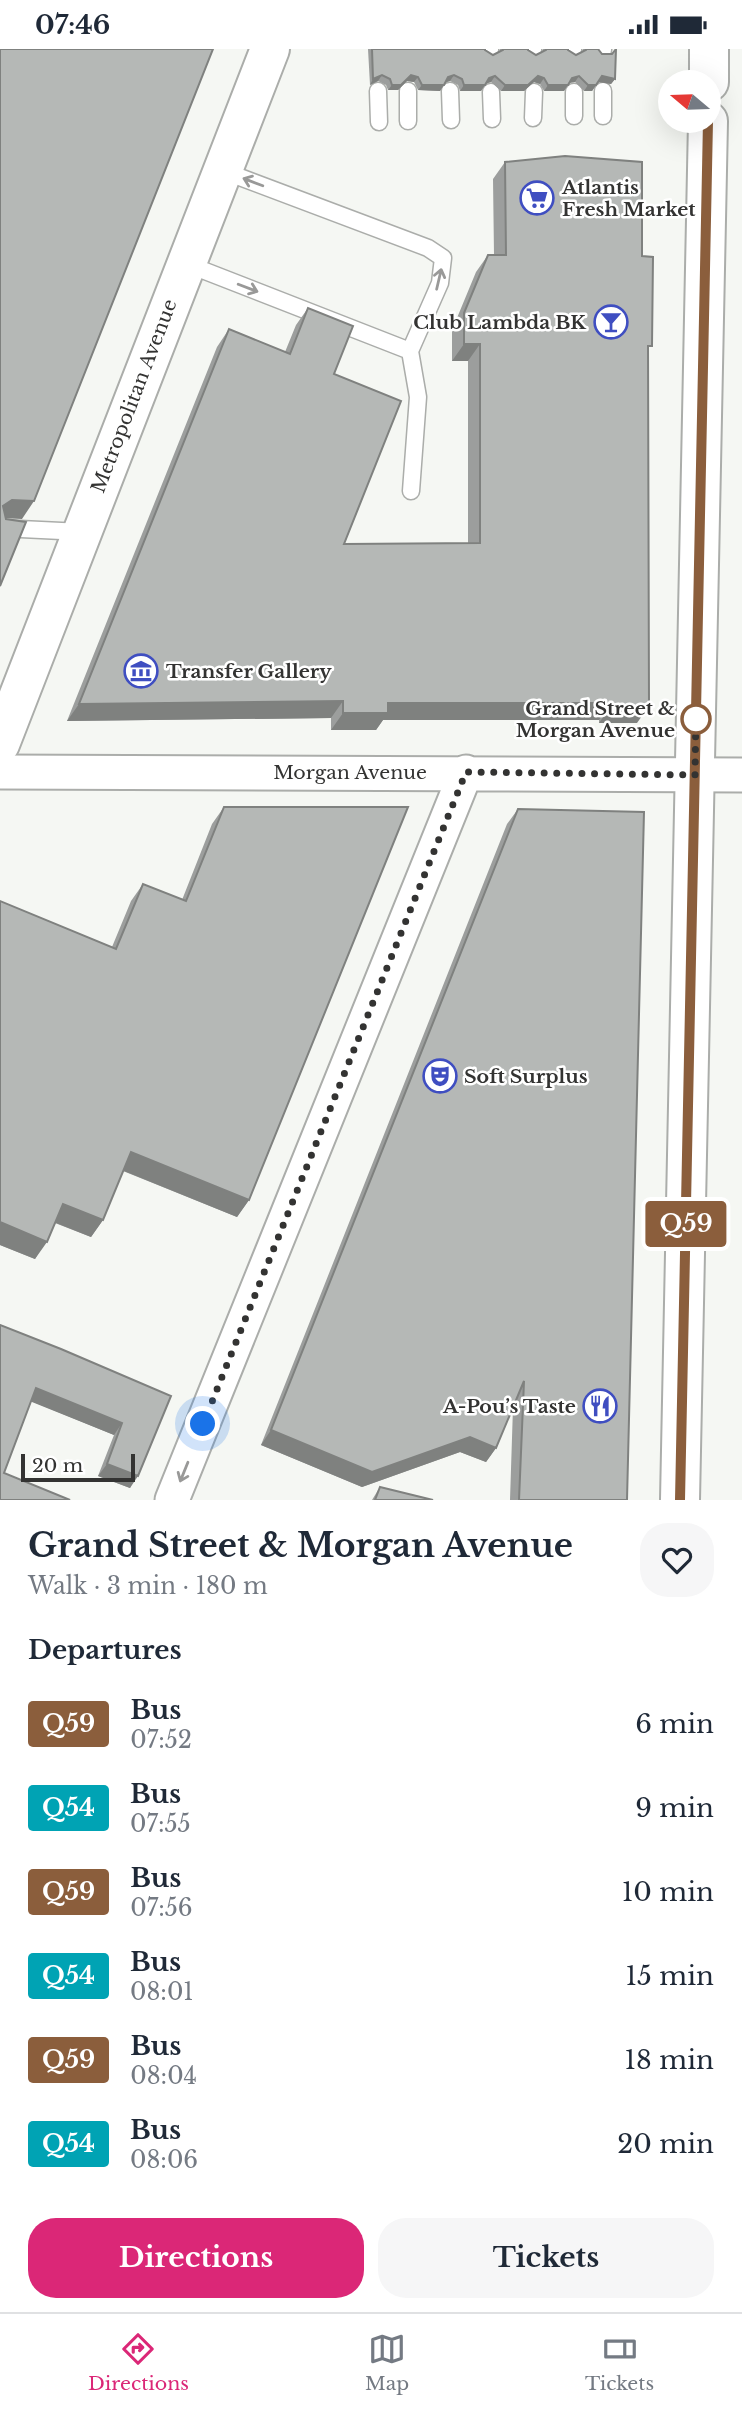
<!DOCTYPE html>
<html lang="en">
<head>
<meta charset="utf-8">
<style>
  :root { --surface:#fff; --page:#f6f6f7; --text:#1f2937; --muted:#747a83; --line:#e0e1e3; --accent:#db2777 }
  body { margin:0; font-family:"Libre Baskerville",serif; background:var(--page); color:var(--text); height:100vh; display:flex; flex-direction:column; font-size:26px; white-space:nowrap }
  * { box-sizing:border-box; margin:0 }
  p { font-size:23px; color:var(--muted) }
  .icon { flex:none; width:38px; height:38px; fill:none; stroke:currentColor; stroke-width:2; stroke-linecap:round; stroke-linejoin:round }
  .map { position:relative; height:1451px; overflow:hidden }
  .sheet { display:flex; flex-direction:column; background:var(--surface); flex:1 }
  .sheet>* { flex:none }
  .badge { padding:0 14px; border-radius:5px; font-size:24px; line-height:46px }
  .needle { width:46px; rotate:289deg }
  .buttons { position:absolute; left:658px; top:21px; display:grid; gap:14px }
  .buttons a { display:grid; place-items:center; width:63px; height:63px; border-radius:50%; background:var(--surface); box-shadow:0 7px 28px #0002; font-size:35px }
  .scale { position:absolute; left:21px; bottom:18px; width:114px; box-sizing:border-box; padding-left:7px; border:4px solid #333332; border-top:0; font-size:19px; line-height:24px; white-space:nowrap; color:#333332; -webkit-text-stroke:5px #fff; paint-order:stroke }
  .you { position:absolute; width:35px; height:35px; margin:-18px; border:5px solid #fff; border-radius:50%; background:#1a73e8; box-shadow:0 0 0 10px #1a73e833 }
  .map>.badge { position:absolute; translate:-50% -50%; box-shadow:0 0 0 4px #fff }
  h2 { padding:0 28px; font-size:26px; line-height:63px }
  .round { display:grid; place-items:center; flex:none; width:74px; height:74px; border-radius:28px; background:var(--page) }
  .head { display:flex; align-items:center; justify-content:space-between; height:119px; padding:0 28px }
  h1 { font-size:33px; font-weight:700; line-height:52px }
  .cta { display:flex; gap:14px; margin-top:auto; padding:14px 28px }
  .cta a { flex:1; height:80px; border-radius:28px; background:var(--accent); color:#fff; font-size:28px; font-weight:700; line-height:80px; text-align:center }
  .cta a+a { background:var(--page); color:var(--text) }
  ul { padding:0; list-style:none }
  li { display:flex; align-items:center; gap:21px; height:84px; padding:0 28px }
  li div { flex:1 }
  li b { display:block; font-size:26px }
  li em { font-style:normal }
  li .badge { min-width:77px; font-weight:700; text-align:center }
  .status { display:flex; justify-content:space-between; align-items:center; height:49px; padding:0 35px; background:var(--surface); direction:ltr }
  .status svg { height:19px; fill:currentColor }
  .tab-bar { display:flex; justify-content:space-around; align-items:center; height:98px; border-top:2px solid var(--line); background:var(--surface); font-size:19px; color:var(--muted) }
  .tab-bar a { display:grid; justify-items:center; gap:4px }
  .tab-bar .on { color:var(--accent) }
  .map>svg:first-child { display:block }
</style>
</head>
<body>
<div class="status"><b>07:46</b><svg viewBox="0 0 49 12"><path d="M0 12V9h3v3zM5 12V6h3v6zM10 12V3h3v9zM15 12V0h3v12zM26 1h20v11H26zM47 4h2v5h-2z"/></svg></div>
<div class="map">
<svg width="742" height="1451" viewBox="0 0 742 1451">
  <rect width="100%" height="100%" fill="#f5f7f3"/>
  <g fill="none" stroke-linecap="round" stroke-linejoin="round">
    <defs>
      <path id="service" d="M490,0v1
        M533,0v1
        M573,0v1
        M603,0v1
        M378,42l1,31
        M408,42v30
        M450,42l1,29
        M603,42v25
        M491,43l1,27
        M574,43v24
        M533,69l1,-26
        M187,215l223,87 30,-68 3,-25 -15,-10 -207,-78
        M410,302l8,46 -7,94
        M0,479l82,4"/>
      <path id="minor" d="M0,723l742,3
        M172,1451l294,-728"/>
      <path id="secondary" d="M0,695l270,-695"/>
      <path id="primary" d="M709,33v-33
        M680,1451l28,-1379"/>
    </defs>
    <use href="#service" stroke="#abadaa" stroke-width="19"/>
    <use href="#minor" stroke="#abadaa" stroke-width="37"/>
    <use href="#secondary" stroke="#abadaa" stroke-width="42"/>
    <use href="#primary" stroke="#abadaa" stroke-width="42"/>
    <use href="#service" stroke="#fff" stroke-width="16"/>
    <use href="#minor" stroke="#fff" stroke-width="33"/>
    <use href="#secondary" stroke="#fff" stroke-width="38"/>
    <use href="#primary" stroke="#fff" stroke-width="38"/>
  </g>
  <path fill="#9c9e9d" d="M368,0h117v1l8,5 6,-3 1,-3h28v1l8,5 6,-3 1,-3h25v1l8,5 6,-3 1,-3h15l17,30 -4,5 -12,-2 -7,9h-8l-9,-9 -6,1 -5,8h-20l-4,-7 -6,-2 -10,9h-23l-10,-9 -5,1 -5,8h-21l-2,-6 -8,-4 -5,1 -5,9 -22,-1 -4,-8 -7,-1 -9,9h-10l-2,-5 -8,-4 -8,4z
    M505,113l137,94 6,96 -11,371h-38v-3h-216l-7,10h-45v-12l-264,3 150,-374 12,-18 56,23 11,-27 12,-17 26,66 10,170 124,-1v-182h-16v-31l24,-58 12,-17h6l-1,-76z
    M224,758l25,393 -12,17 -114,-46 -20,49 -12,17 -36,-14 -20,36 -35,-14v-344l112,46 19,-46 12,-17 39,16 30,-76z
    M518,760l109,691h-117l3,-93 -17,41 -10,14 -26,-10 -98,35 -101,-42 246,-621z
    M0,1276l171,71 -41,92 -32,-12 16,-41 -83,-34 -27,72 -4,27z
    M380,1438l53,13h-61z"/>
  <path fill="#7f817f" d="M382,26l-4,6 -8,4 3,-6z
    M411,26l7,2 -4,5 -7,-1 -9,9h-10l4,-5z
    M454,26l-4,6 -6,2 4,-6z
    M495,27l-4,6 -6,2 4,-6z
    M538,27l6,2 -4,6 -6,-2 -10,9h-23l4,-6z
    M579,27l-4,6 -7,1 4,-5z
    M602,27l13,3 -4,5 -13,-2z
    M422,36h22l-4,6 -22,-1z
    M464,36h21l-4,6h-21z
    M548,36h20l-4,6h-20z
    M588,36h8l-4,6h-8z
    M464,295h16l-12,17h-16z
    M12,451l22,1 -12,18 -22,-1 3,-12z
    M343,652l-12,17 -264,3 12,-17z
    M388,654h223l-12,17h-216l-7,10h-45l12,-17z
    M611,657h38l-12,17h-38z
    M131,1103l118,48 -12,17 -118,-48z
    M63,1155l40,16 -12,17 -40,-16z
    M0,1173l47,20 -12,17 -35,-14z
    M36,1339l86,35 -8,12 -87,-35z
    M271,1381l199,7 26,11 -10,14 -26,-10 -98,35 -101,-42z
    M107,1415l31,12 -8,12 -32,-12z"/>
  <path fill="#b5b8b6" stroke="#7f817f" stroke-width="2" d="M0,0h213l-179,452 -22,-1 -9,6 3,13 20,3 -26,64z
    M372,0h113v1l8,5 10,-5v-1h25v1l8,5 10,-5v-1h22v1l8,5 10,-5v-1h12l4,5h10l4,-5 -1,30 -13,-3 -6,9h-8l-9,-9 -7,2 -4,7h-20l-4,-7 -6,-2 -10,9h-23l-10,-9 -6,2 -4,7h-21l-2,-6 -8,-4 -6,2 -4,8h-22l-4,-8 -7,-2 -10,10h-9l-2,-6 -8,-4 -9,4z
    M565,107l77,6v94l11,1 -1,89h-4l1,360h-38v-3h-223v10h-45v-12l-264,3 150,-375 61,25 18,-46 45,18 -19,48 67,27 -57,143 136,-1v-199h-16v-31l24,-58h18l-1,-93z
    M224,758h184l-159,393 -118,-48 -28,68 -40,-16 -16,38 -47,-20v-321l116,48 27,-65 43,17z
    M518,760l126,3 -17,688h-108l5,-119 -28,67 -26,-11 -98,35 -101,-42z
    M0,1276l61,24 110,47 -33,80 -31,-12 15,-41 -86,-35 -32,85 66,27h-70z
    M380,1438l53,13h-58z"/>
  <defs><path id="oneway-shaft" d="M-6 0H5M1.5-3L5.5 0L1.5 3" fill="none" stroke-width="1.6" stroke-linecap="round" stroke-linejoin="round" transform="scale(1.75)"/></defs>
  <g stroke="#999998">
    <use href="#oneway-shaft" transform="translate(253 133) rotate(-159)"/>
    <use href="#oneway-shaft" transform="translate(439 230) rotate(-77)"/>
    <use href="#oneway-shaft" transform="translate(248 239) rotate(21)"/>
    <use href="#oneway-shaft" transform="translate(184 1423) rotate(112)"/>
  </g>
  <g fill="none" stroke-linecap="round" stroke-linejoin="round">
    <defs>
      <path id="line" d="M680,1451l28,-1379"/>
    </defs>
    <use href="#line" stroke="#fff" stroke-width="16"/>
    <use href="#line" stroke="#8b5e3c" stroke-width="10"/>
    <path stroke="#333332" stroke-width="7" stroke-dasharray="0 12.6" d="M203,1375l263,-652 229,3 1,-62v6"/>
  </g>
  <defs>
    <symbol id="supermarket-ring" viewBox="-11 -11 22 22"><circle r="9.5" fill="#fff" stroke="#3f4ec1" stroke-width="1.5"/><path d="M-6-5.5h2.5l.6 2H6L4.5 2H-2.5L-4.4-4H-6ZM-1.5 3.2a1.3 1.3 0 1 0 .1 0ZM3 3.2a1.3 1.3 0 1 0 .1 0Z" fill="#3f4ec1"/></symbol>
    <symbol id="bar-ring" viewBox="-11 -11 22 22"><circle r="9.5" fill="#fff" stroke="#3f4ec1" stroke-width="1.5"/><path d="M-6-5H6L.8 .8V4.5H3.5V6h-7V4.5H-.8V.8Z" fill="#3f4ec1"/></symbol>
    <symbol id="museum-ring" viewBox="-11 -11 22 22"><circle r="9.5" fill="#fff" stroke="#3f4ec1" stroke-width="1.5"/><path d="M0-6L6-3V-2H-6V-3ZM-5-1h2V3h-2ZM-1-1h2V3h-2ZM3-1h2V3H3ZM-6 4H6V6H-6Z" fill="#3f4ec1"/></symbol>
    <symbol id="theatre-ring" viewBox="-11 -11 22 22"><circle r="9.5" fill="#fff" stroke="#3f4ec1" stroke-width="1.5"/><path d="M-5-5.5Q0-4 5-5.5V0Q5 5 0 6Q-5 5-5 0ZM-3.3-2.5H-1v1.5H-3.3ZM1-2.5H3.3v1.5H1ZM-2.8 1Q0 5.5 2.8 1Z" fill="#3f4ec1"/></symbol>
    <symbol id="restaurant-ring" viewBox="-11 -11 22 22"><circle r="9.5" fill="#fff" stroke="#3f4ec1" stroke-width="1.5"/><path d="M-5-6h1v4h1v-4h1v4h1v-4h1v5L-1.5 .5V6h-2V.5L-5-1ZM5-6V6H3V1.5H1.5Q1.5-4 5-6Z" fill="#3f4ec1"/></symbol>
  </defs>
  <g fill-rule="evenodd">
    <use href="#supermarket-ring" x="518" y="130" width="38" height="38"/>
    <use href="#bar-ring" x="592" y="254" width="38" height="38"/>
    <use href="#museum-ring" x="122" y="603" width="38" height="38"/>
    <use href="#theatre-ring" x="421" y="1008" width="38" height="38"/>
    <use href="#restaurant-ring" x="581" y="1338" width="38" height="38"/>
  </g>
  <circle fill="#fff" stroke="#8b5e3c" stroke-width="3.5" cx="696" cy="670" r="14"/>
  <g text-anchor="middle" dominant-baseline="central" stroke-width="5" stroke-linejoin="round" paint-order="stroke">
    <g font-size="19" font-weight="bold" fill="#333332" stroke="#fff" text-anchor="start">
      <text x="562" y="138">Atlantis<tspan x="562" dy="22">Fresh Market</tspan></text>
      <text x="586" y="273" text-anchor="end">Club Lambda BK</text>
      <text x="166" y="622">Transfer Gallery</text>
      <text x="464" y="1027">Soft Surplus</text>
      <text x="576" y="1357" text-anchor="end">A-Pou’s Taste</text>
    </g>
    <g font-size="19" fill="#333332" stroke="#fff">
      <text transform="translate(134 347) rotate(-69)">Metropolitan Avenue</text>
      <text x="350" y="723">Morgan Avenue</text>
    </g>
    <g font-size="19" font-weight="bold" fill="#333332" stroke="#fff" text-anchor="end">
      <text x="675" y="659">Grand Street &amp;<tspan x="675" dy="22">Morgan Avenue</tspan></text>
    </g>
  </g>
</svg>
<div class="buttons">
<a><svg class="needle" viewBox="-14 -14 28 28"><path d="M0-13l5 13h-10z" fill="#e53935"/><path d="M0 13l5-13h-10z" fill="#747a83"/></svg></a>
</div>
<div class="scale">20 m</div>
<div class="you" style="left:203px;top:1375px"></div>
<b class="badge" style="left:686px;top:1175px;background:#8b5e3c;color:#fff">Q59</b>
</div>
<section class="sheet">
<div class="head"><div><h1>Grand Street &amp; Morgan Avenue</h1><p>Walk · 3 min · 180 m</p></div><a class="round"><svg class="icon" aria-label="heart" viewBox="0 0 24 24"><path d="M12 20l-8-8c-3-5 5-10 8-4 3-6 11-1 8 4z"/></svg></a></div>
<h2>Departures</h2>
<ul>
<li><span class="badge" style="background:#8b5e3c;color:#fff">Q59</span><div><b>Bus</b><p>07:52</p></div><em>6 min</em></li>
<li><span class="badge" style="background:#00a3b4;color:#fff">Q54</span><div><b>Bus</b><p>07:55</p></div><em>9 min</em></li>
<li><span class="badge" style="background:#8b5e3c;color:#fff">Q59</span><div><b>Bus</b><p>07:56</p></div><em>10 min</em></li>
<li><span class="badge" style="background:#00a3b4;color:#fff">Q54</span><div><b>Bus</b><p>08:01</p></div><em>15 min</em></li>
<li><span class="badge" style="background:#8b5e3c;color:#fff">Q59</span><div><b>Bus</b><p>08:04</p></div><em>18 min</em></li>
<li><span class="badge" style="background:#00a3b4;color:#fff">Q54</span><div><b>Bus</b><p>08:06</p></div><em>20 min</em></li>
</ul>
<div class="cta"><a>Directions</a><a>Tickets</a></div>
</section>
<nav class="tab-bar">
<a class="on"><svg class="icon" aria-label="directions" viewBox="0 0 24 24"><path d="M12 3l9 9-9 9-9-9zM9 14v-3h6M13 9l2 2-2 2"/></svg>Directions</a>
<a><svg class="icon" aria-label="map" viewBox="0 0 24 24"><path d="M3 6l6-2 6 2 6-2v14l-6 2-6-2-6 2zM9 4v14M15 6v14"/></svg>Map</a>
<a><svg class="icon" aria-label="tickets" viewBox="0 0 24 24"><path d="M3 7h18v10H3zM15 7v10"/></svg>Tickets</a>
</nav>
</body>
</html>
